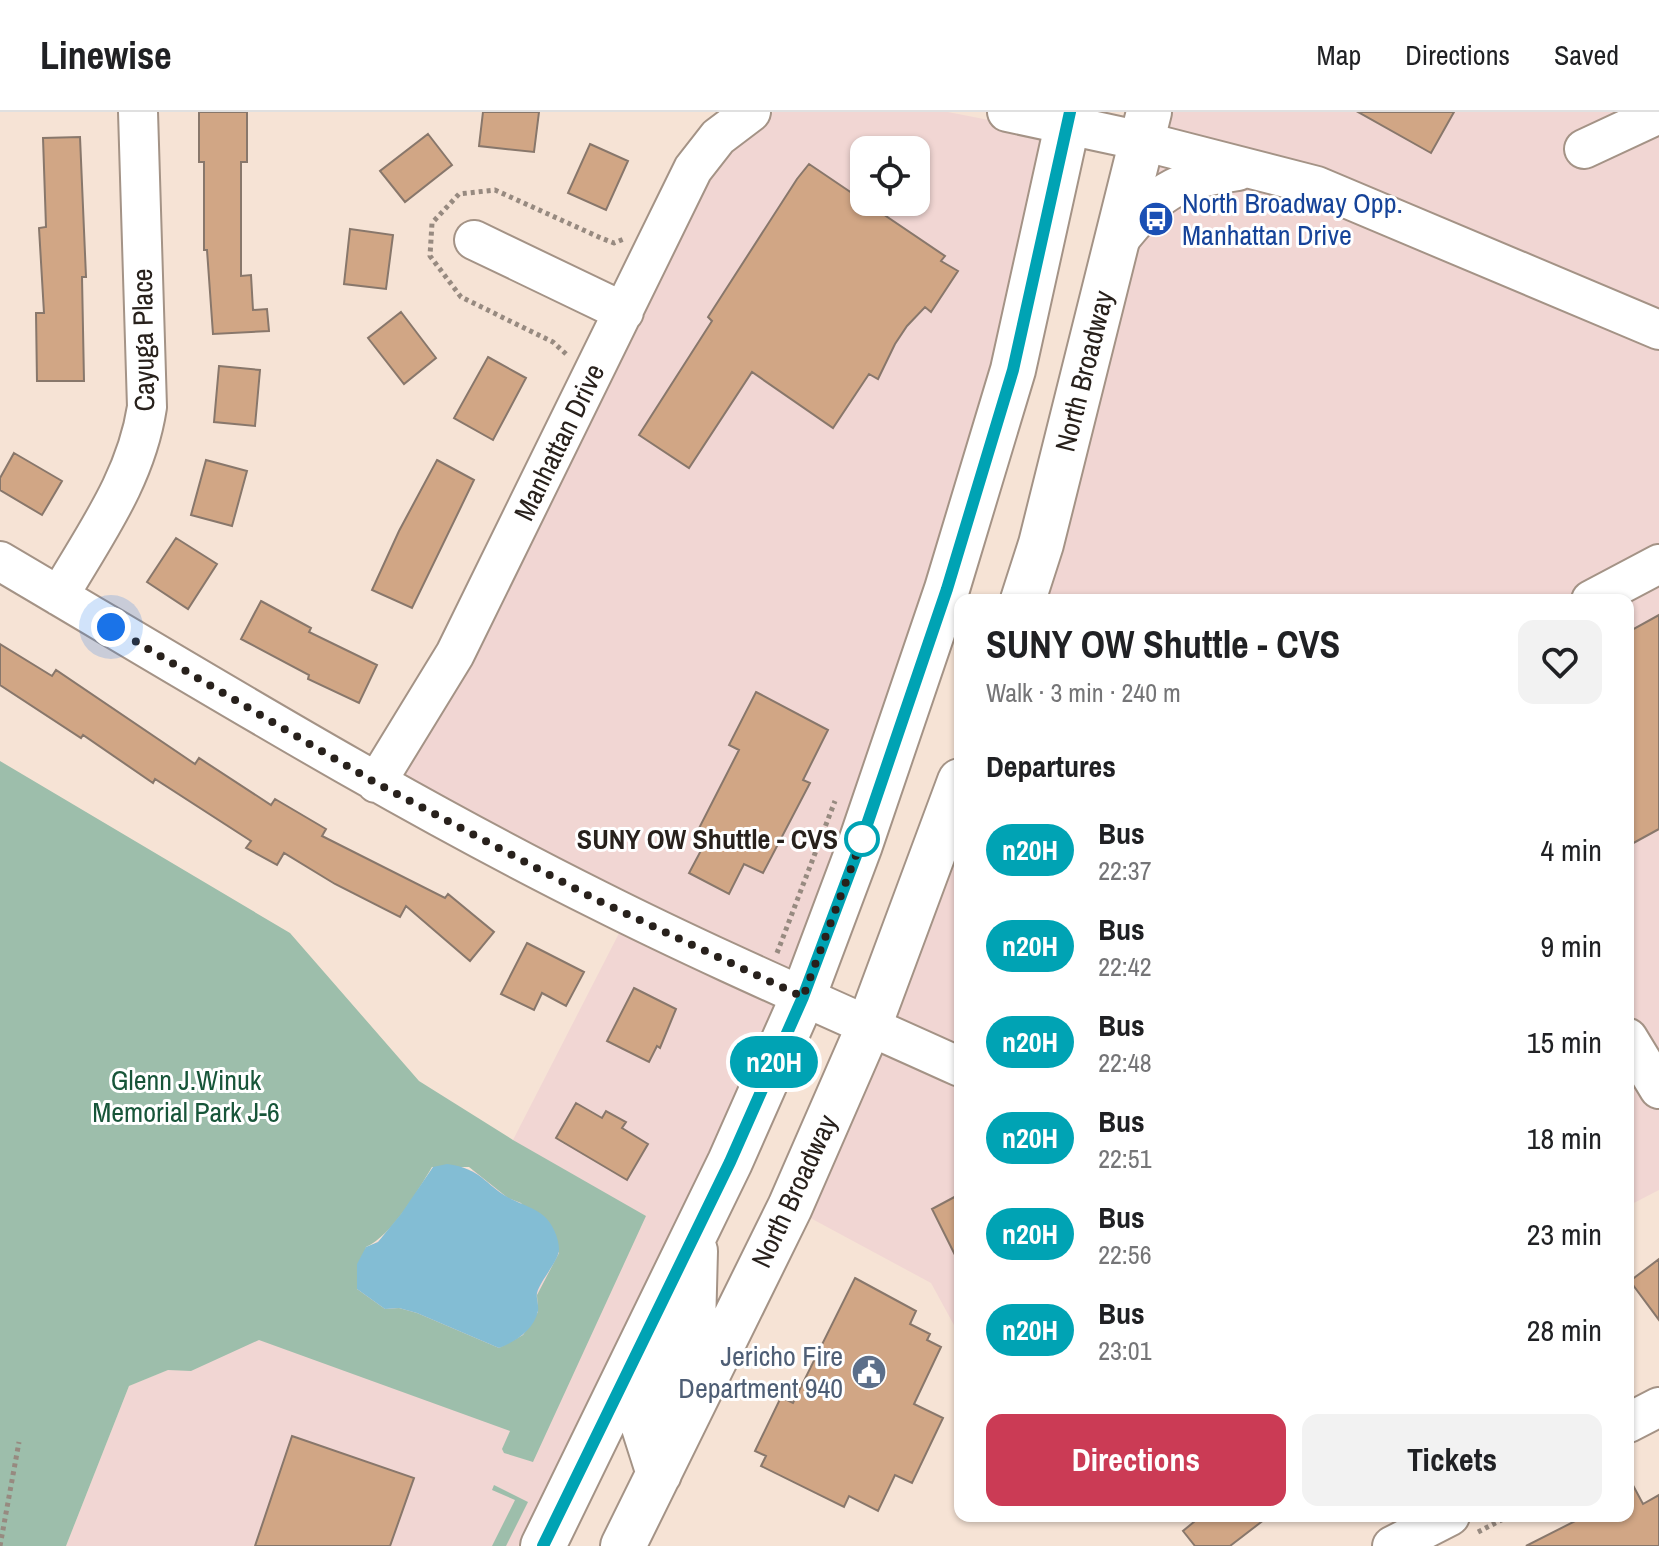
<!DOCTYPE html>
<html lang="en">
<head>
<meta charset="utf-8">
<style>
  :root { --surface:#fff; --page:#f2f2f2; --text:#202124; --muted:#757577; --line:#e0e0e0; --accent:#cb3b55 }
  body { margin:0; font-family:"Archivo Narrow",sans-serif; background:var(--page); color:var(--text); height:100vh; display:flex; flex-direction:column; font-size:30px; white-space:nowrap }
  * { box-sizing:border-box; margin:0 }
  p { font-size:26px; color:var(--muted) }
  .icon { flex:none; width:44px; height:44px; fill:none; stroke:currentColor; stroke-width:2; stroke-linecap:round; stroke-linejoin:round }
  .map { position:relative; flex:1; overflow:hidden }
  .sheet { position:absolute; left:954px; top:482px; width:680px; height:928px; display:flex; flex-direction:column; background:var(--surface); border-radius:16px; box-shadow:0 2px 6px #0004 }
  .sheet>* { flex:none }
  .badge { padding:0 16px; border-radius:26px; font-size:28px; line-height:52px }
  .tools { position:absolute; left:850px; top:24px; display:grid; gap:16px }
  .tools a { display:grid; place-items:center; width:80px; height:80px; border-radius:16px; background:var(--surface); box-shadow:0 2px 6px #0004; font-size:40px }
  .you { position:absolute; width:40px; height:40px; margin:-20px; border:6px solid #fff; border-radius:50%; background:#1a73e8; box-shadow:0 0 0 12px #1a73e833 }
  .map>.badge { position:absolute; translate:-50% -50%; box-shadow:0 0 0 4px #fff }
  h2 { padding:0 32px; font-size:30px; line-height:72px }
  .round { display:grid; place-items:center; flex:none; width:84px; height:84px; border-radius:16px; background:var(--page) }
  .head { display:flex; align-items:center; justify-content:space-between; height:136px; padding:0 32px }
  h1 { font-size:38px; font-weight:700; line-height:60px }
  .button { display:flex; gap:16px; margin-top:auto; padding:16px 32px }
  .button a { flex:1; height:92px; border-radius:16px; background:var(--accent); color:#fff; font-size:32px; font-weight:700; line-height:92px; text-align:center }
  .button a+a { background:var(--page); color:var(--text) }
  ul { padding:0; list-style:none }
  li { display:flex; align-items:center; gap:24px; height:96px; padding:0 32px }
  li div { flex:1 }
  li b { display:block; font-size:30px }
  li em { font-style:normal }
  li .badge { min-width:88px; font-weight:700; text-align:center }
  header { display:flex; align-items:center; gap:48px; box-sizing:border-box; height:112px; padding:0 40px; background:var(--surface); border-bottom:2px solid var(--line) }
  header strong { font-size:38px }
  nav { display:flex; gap:44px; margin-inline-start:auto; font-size:28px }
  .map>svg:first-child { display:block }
</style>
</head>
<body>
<header>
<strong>Linewise</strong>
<nav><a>Map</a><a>Directions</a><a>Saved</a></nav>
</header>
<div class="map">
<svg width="1659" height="1434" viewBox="0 0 1659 1434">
  <rect width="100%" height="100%" fill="#f6e3d5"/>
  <path fill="#f1d6d3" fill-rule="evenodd" d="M773,0h175l97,19 -77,341 -176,503 -117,253 -157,318h-452l63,-160 123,-51 261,-195 120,-234 -233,-123 102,-190 195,-408 30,-38zM864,38h52v52h-52z
    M1172,0h487v1078l-31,16v-606h-605l69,-263z
    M960,669v555l-29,-53 -141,-76z"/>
  <path fill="#9dbeab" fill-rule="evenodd" d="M0,649l290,172 129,148 94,59 133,76 -113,246 -29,-9 -2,-4 8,-18 -251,-91 -68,31 -23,-1 -39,16 -63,160h-66zM432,1055h37l39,31 13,5 38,50 -22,42 1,17 -7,11 -8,12 -24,13 -82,-35 -18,-5 -14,1 -28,-20 9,-42c26,-12 51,-55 66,-80z
    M494,1373l34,17 -22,44h-14l23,-46 -23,-10z"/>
  <path fill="#83bdd4" d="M447,1052c36,5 36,20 64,35 10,5 24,9 33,17 8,7 15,22 15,33 0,12 -18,30 -22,44 -1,6 2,12 1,18 -4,19 -23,31 -39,37l-82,-35 -18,-5 -14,1 -28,-20v-25l9,-17 12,-5 23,-28 32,-47z"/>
  <path fill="#d1a685" stroke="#88776b" stroke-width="2" d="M199,0h48v50h-6v114l10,-1 2,35 14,-1 2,22 -56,3 -6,-84h-3v-88h-5z
    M483,0h56l-5,40 -55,-6z
    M1358,0h96l-23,41z
    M428,22l24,31 -47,37 -25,-31z
    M80,25l6,140h-4l2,104h-47l-1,-68h8l-5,-85 7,-1 -3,-89z
    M590,32l38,17 -22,49 -38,-17z
    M809,52l136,92 -4,5 17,10 -27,41 -6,-5 -18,19 -12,18 -17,35 -9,-5 -36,54 -81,-56 -63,96 -50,-33 73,-114 -4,-4 89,-138z
    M350,117l43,6 -7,54 -42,-5z
    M401,200l35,46 -32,26 -36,-46z
    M488,245l38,21 -33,62 -39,-22z
    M219,254l41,4 -5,56 -41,-4z
    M14,341l48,28 -20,34 -42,-25v-12z
    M206,348l41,11 -15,55 -41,-11z
    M437,348l37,20 -62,128 -40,-18 27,-59z
    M176,426l41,26 -29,45 -41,-27z
    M261,489l50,27 -2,4 68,33 -18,38 -51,-24 1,-4 -68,-36z
    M1659,503v214l-31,17v-214z
    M0,532l52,32 4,-6 139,94 4,-6 72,47 4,-6 51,30 -4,7 123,62 3,-4 46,38 -24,29 -64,-55 -6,11 -65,-33 -51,-31 -7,12 -31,-17 5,-7 -96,-62 -2,4 -70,-48 -2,3 -81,-53z
    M756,580l72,38 -25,50 7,3 -47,90 -19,-9 -15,30 -40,-21 16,-30 -11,-5 45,-88 -10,-5z
    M527,831l57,29 -18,34 -24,-13 -8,17 -33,-16z
    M634,876l42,21 -16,39 -3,-2 -8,16 -42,-21z
    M576,991l26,15 4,-7 20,11 -4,6 26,16 -21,36 -71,-42z
    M960,1082v71l-28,-56z
    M1659,1147v61l-29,-39z
    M855,1166l61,33 -6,13 20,10 -3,6 14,7 -27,57 29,14 -31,65 -17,-8 -17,36 -29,-15 -5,11 -83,-41 5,-10 -11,-5 26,-54 12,6z
    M292,1324l122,42 -24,68h-135z
    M1628,1364l15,28 16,-9v51h-133l59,-30h43z
    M1201,1404h68l-39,30h-35l-12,-15z"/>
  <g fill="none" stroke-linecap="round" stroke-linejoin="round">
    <defs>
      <path id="minor" d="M1007,0l135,29 175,45 342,144
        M1584,37l73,-34
        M474,128l150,72
        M1116,132c42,-52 55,-63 122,-73
        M0,449c197,116 393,237 598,339 119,60 241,112 362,167
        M59,484c36,-62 77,-117 88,-189l-9,-295
        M1591,488l68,-36
        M376,671l79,-129 238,-485 25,-32 33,-25
        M1628,926l31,51
        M1628,1311l31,-16
        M1392,1434l58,-30"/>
      <path id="major" d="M1023,488l18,-56 108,-432
        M659,1362l-16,-50 50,-97 2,-76
        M543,1434l187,-384 73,-165 57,-152 87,-256 66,-219 57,-258
        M623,1434l167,-339 79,-181 91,-245"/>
    </defs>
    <use href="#minor" stroke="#a49386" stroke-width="42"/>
    <use href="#major" stroke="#a49386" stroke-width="48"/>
    <path stroke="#978a80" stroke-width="5" stroke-dasharray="4 4" stroke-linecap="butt" d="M566,242l-13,-12 -92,-45 -31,-41 2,-33 27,-29 36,-4 106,48 13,5 10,-4
      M777,841l58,-152
      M1478,1420l31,-16
      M0,1434l19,-104"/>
    <use href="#minor" stroke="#fff" stroke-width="38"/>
    <use href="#major" stroke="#fff" stroke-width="44"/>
  </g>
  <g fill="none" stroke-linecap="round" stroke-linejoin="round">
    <defs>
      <path id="line" d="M543,1434l187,-384 73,-165 57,-152 87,-256 66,-219 57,-258"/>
    </defs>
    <use href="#line" stroke="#fff" stroke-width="18"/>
    <use href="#line" stroke="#00a3b4" stroke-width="12"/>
    <path stroke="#28211c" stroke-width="8" stroke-dasharray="0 14.4" d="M111,515l265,156 221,117 206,97 59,-158"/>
  </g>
  <defs>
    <symbol id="bus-disc" viewBox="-11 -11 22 22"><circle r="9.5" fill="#1a4fb4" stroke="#fff"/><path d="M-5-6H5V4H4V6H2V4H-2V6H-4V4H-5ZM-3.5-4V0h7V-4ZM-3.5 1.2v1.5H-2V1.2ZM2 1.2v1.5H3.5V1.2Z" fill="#fff"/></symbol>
    <symbol id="civic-disc" viewBox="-11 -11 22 22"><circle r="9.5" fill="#5c6f8a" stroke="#fff"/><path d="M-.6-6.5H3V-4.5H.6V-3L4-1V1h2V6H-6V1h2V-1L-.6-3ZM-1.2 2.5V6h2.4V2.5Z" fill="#fff"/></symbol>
  </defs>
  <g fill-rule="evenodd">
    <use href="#bus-disc" x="1136" y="87" width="40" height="40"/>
    <use href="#civic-disc" x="849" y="1240" width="40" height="40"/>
  </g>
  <circle fill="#fff" stroke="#00a3b4" stroke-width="4" cx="862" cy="727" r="16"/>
  <g text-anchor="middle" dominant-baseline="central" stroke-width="6" stroke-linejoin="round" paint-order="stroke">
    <g font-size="28" fill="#164399" stroke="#fff" text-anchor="start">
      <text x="1182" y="91">North Broadway Opp.<tspan x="1182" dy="32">Manhattan Drive</tspan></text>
    </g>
    <g font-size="28" fill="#28211c" stroke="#fff">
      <text transform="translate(143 228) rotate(-91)">Cayuga Place</text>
      <text transform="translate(1084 259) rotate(-76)">North Broadway</text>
      <text transform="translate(559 330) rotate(-64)">Manhattan Drive</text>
      <text transform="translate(794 1079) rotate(-65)">North Broadway</text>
    </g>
    <g font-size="28" font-weight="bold" fill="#28211c" stroke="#fff" text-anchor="end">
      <text x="838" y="727">SUNY OW Shuttle - CVS</text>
    </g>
    <g font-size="28" fill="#175539" stroke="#fff">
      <text x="186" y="968">Glenn J.Winuk<tspan x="186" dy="32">Memorial Park J-6</tspan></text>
    </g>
    <g font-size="28" fill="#4e5e75" stroke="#fff" text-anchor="end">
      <text x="843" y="1244">Jericho Fire<tspan x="843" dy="32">Department 940</tspan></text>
    </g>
  </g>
</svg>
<div class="tools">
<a><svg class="icon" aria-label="locate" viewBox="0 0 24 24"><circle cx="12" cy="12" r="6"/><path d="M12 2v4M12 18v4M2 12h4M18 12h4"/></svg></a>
</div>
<div class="you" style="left:111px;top:515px"></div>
<b class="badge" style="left:774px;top:950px;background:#00a3b4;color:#fff">n20H</b>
<section class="sheet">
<div class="head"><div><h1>SUNY OW Shuttle - CVS</h1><p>Walk · 3 min · 240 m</p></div><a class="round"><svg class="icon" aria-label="heart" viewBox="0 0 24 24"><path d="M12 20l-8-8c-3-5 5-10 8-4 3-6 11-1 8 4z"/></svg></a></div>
<h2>Departures</h2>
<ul>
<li><span class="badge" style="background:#00a3b4;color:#fff">n20H</span><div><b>Bus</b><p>22:37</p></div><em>4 min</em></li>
<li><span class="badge" style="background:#00a3b4;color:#fff">n20H</span><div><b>Bus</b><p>22:42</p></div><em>9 min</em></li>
<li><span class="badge" style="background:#00a3b4;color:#fff">n20H</span><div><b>Bus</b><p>22:48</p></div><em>15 min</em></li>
<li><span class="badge" style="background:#00a3b4;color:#fff">n20H</span><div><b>Bus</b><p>22:51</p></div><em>18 min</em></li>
<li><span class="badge" style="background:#00a3b4;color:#fff">n20H</span><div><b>Bus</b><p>22:56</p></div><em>23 min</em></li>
<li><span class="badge" style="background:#00a3b4;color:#fff">n20H</span><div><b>Bus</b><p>23:01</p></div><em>28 min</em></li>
</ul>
<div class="button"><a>Directions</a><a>Tickets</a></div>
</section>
</div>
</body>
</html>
